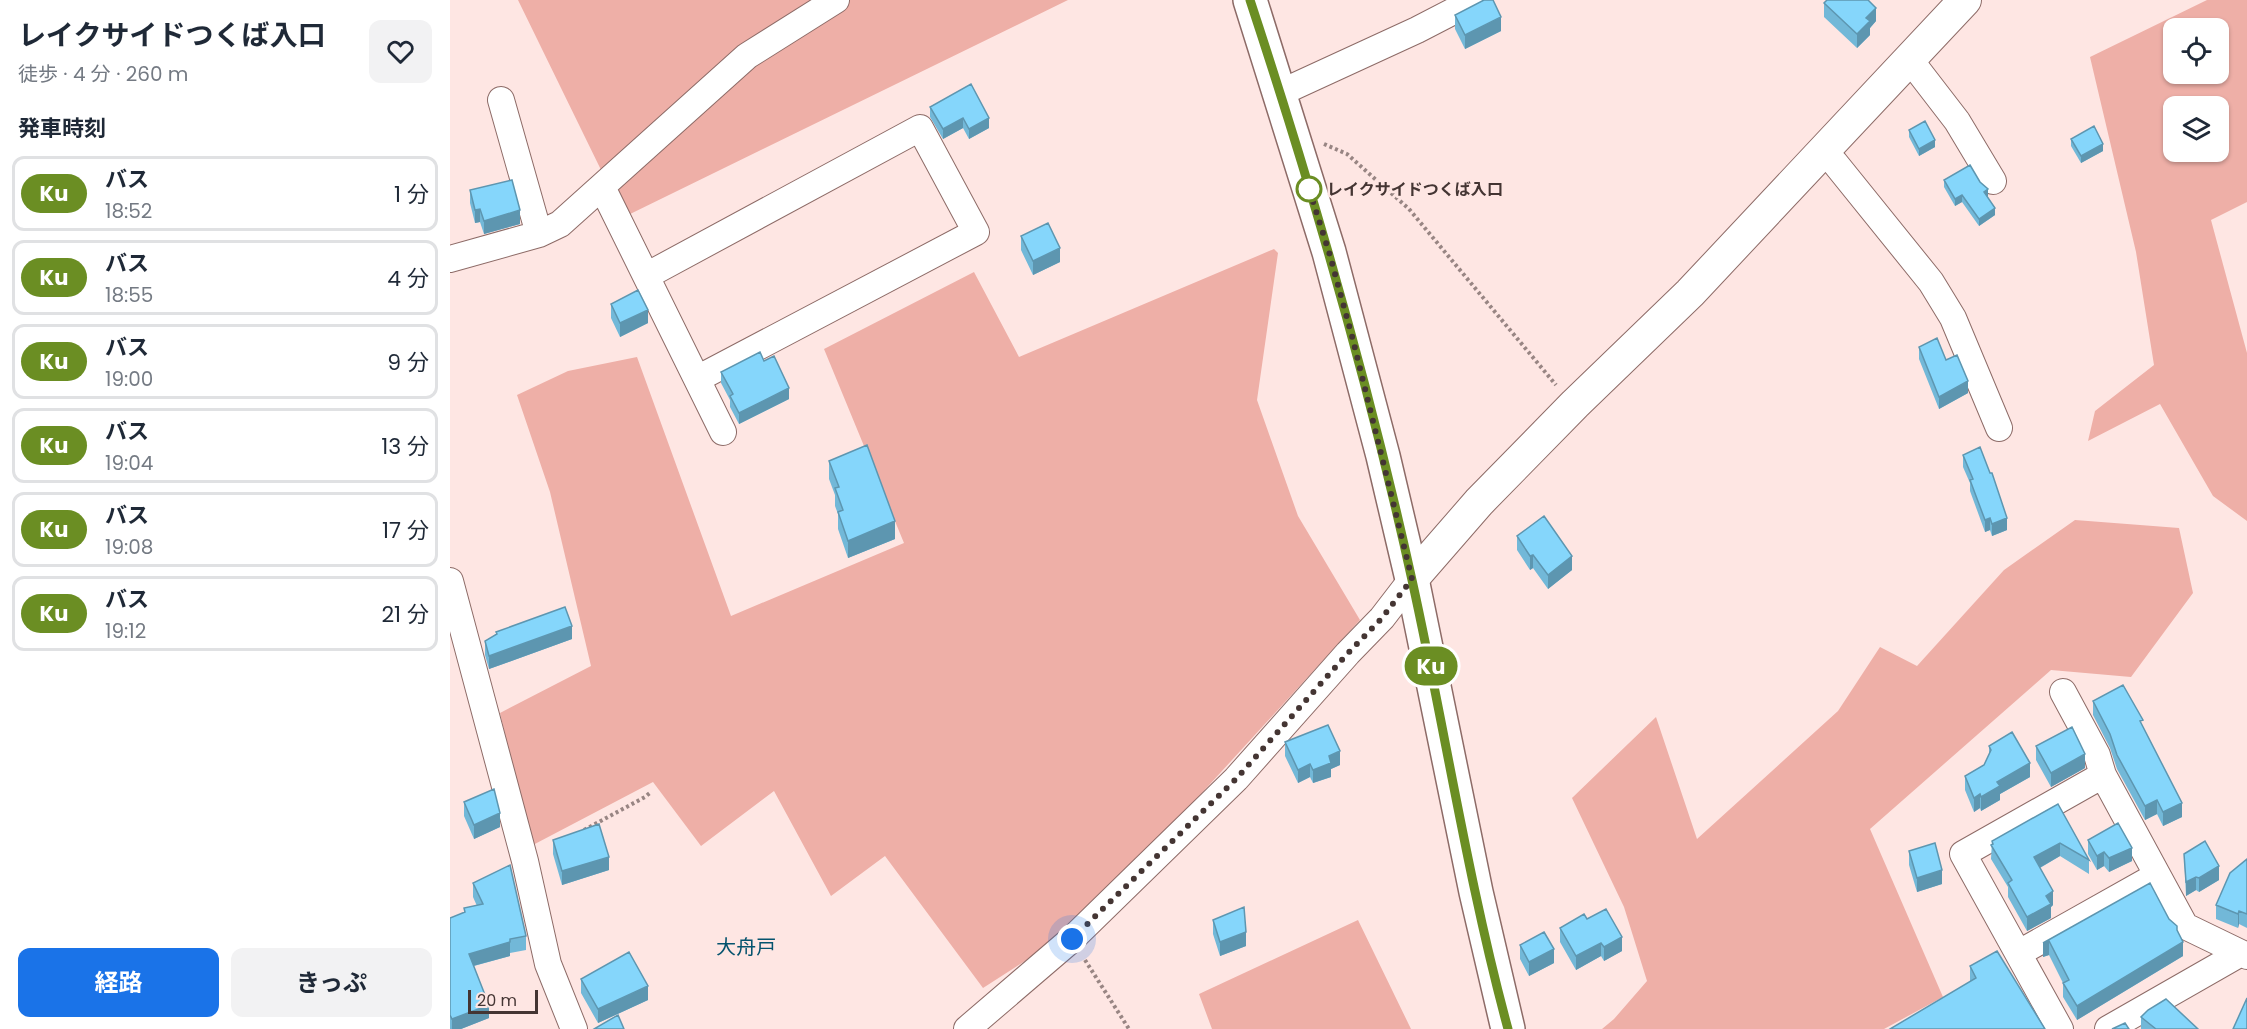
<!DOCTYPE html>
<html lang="ja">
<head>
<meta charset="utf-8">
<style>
  :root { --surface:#fff; --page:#f2f2f3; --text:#1f2937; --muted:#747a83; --line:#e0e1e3; --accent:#1a73e8 }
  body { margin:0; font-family:Poppins,"Noto Sans JP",sans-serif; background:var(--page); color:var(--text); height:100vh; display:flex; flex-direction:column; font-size:22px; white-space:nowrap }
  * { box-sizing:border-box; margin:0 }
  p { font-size:20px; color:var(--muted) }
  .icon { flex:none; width:33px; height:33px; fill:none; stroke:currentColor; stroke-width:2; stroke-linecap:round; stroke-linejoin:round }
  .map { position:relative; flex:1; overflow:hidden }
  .drawer { display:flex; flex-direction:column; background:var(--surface); width:450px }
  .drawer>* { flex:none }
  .badge { padding:0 12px; border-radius:20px; font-size:21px; line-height:39px }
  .tools { position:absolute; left:1713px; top:18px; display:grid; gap:12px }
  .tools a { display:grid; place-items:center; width:66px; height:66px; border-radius:12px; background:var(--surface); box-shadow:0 2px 4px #0004; font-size:30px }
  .scale { position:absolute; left:18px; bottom:15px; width:70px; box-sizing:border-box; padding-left:6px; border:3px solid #443533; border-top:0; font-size:16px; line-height:21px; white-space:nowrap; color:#443533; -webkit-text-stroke:4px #fee6e3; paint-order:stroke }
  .you { position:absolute; width:30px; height:30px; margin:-15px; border:4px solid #fff; border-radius:50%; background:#1a73e8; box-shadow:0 0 0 9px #1a73e833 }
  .map>.badge { position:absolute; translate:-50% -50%; box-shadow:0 0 0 3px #fff }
  h2 { padding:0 18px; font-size:22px; line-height:54px }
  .round { display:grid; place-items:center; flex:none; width:63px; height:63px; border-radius:12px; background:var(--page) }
  .summary { display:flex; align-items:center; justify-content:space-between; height:102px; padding:0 18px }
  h1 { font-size:28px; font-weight:700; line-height:45px }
  .action { display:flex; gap:12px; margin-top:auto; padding:12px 18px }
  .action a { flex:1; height:69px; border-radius:12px; background:var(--accent); color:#fff; font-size:24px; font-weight:700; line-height:69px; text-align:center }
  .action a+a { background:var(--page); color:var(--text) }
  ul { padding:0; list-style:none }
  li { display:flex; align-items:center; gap:18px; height:75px; margin:0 12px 9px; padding:0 6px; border:3px solid var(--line); border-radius:12px }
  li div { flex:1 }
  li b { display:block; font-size:22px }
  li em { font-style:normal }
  li .badge { min-width:66px; font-weight:700; text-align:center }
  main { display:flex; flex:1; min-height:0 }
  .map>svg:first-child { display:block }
</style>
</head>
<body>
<main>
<section class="drawer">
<div class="summary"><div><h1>レイクサイドつくば入口</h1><p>徒歩 · 4 分 · 260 m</p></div><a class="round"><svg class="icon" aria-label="heart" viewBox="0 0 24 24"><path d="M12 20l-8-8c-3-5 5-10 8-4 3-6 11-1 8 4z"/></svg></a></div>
<h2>発車時刻</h2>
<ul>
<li><span class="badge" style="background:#6b8e23;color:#fff">Ku</span><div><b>バス</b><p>18:52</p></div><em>1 分</em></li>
<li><span class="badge" style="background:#6b8e23;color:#fff">Ku</span><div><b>バス</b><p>18:55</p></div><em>4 分</em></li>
<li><span class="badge" style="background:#6b8e23;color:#fff">Ku</span><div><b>バス</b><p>19:00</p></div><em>9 分</em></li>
<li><span class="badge" style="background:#6b8e23;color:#fff">Ku</span><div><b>バス</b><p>19:04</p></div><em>13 分</em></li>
<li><span class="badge" style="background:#6b8e23;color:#fff">Ku</span><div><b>バス</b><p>19:08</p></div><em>17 分</em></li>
<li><span class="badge" style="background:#6b8e23;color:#fff">Ku</span><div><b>バス</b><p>19:12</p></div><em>21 分</em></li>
</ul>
<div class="action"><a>経路</a><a>きっぷ</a></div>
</section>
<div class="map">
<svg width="1797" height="1029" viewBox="0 0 1797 1029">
  <rect width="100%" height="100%" fill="#fee6e3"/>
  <path fill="#eeafa7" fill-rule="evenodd" d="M68,0h550l-444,217z
    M1757,0h40v202l-36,18 36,133v168l-34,-25 -53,-92 -72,37 7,-30 59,-46 -18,-113 -46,-195zM1768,28v46h-44v-46zM1768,106v46h-44v-46z
    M824,249l4,4 -21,147 41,116 62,104 -192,210 -104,106 -81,52 -98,-132 -54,40 -57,-105 -73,55 -48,-64 -122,64 -31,-133 91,-47 -41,-174 -33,-97 51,-24 69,-14 94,259 173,-73 -80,-194 150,-77 45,85z
    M1625,520l104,8 14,65 -62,84 -80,-7 -181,159 73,168 -59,32h-282l12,-10 33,-38 -23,-74 -52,-109 84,-81 41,122 141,-128 42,-64 37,19 87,-96z
    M908,920l53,109h-199l-13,-35z"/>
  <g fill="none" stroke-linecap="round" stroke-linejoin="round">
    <defs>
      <path id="minor" d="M1460,60l47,61 36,60
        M830,93l137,-63 58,-30
        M51,100l38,134
        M1373,151l12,12 96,119 22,36 46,110
        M152,187l121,245
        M0,259l89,-25 21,-10 187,-168 89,-56
        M196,276l274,-148 56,104 -279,147
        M0,581l75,280 23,103 26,65
        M1613,692l34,63 6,20
        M1569,953l137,-77
        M517,1029l105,-90 164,-160 112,-126 34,-35 30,-39
        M1610,1029l-97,-175 140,-79 82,151 62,30
        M1658,1029l133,-76"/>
      <path id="tertiary" d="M962,579l67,-77 96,-98 115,-111 275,-293"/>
      <path id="secondary" d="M800,0l79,252 54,204 29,123 64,313 32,137"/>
    </defs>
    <use href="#minor" stroke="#8d6b67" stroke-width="28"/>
    <use href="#tertiary" stroke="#8d6b67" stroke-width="34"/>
    <use href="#secondary" stroke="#8d6b67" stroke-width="36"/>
    <path stroke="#988583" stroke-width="4" stroke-dasharray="3 3" stroke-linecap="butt" d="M874,144l23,10 62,55 147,176
      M134,830l61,-33 6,-5
      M635,960l44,69"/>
    <use href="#minor" stroke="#fff" stroke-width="26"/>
    <use href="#tertiary" stroke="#fff" stroke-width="32"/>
    <use href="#secondary" stroke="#fff" stroke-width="33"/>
  </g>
  <path fill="#72b8d8" d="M1374,3l52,18 -6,7v7l-13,13 -33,-31z
    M1005,15l46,16 -36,18 -10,-20z
    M480,107l59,11v10l-20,11 -6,-11 -20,11 -13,-22z
    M1459,130l26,17 -16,9 -10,-19z
    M1621,139l32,12 -22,12 -10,-17z
    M1494,180l44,16 -1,1 8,18 -16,11 -17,-24 -7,4 -11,-19z
    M20,190l50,34 -36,10 -4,-12 -5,1 -5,-20z
    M571,236l39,26 -27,13 -12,-25z
    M161,304l37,19 -28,14 -9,-19z
    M1469,347l49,46 -29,16 -20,-50z
    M314,361l25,38 -50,25 -9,-17v-7l-9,-17v-11z
    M1513,455l44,75 -15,6 -2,-6 -5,2 -15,-41v-8l-7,-16z
    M379,461l66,78 -47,19 -10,-29v-15l-3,-8v-11l-6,-16z
    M1067,536l55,34 -24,19 -15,-21 -3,2 -13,-20z
    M46,632l76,7 -83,30 -4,-14v-14l11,-6z
    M1643,701l50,26 39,90 -19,9 -6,-12 -12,6 -28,-51 -7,-21 -17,-33z
    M835,742l55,23 -9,4v8l-18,6 -3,-6 -12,6 -13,-27z
    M1539,746l41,31 -30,17v6l-19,11 -1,-3 -6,4 -9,-22v-14l19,-11 5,-10z
    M1586,746l49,22 -34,19 -15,-27z
    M14,802l36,25 -26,12 -10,-23z
    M1608,804l31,56v14l-29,-18 -20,12 13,37 -2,2v11l-24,13 -19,-34v-10l-17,-28 1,-18z
    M103,840l56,30 -47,15 -9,-31z
    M1638,840l44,21 -23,11 -5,-6 -7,4 -9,-16z
    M1459,851l33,33 -25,8 -8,-27z
    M1734,854l35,26 -20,12 -3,-2 -10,6z
    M1797,859v69l-8,-4 -1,4 -22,-9v-14z
    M23,883l53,53v14l-16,3v3l-36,10 15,52 -28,11h-11v-111l14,-5v-5l13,-2 -4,-9z
    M1137,919l35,32 -18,10 -3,-5 -25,14 -16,-28v-14z
    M1719,919l8,12 6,25 -106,64 -14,-23v-14l-14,-28 -6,2v-14z
    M763,920l33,26 -26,10 -7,-22z
    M1070,945l34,18 -25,13 -9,-17z
    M1520,966l75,63 -75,-48z
    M131,979l67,21 -50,23 -17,-30z
    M1691,1017l57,12h-57z"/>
  <path fill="#5d96b0" d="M1426,8v13l-6,7v7l-13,13v-14l9,-16z
    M1051,17v14l-36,18v-14z
    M513,118v10l-20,11v-10z
    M539,118v10l-20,11v-10z
    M1485,140v7l-16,9v-7z
    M1653,144v7l-22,12v-7z
    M1538,189v7l-4,3v-7z
    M1512,195v7l-7,4v-7z
    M1545,208v7l-16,11v-7z
    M30,209v13l-5,1v-13z
    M70,210v14l-36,10v-13z
    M610,248v14l-27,13v-14z
    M198,310v13l-28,14v-14z
    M1518,381v12l-29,16v-12z
    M339,388v11l-50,25v-11z
    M1540,518v12l-5,2v-12z
    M1557,518v12l-15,6v-12z
    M445,521v18l-47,19v-17z
    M1083,555v13l-3,2v-14z
    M1122,556v14l-24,19v-14z
    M122,626v13l-83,30v-13z
    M890,751v14l-9,4v8l-18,6v-13l16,-14z
    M1635,754v14l-34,19v-14z
    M1580,763v14l-30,17v6l-19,11v-14l16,-15z
    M860,764v13l-12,6v-13z
    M1530,794v14l-6,4v-14z
    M1707,800v14l-12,6v-14z
    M1732,803v14l-19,9v-14z
    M50,813v14l-26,12v-14z
    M1610,843v13l-26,15v-14z
    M1682,848v13l-23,11v-14z
    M1654,852v14l-7,4v-14z
    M159,857v13l-47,15v-14z
    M1769,866v14l-20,12v-14z
    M1492,870v14l-25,8v-14z
    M1746,877v13l-10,6v-14z
    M1603,891v14l-2,2v11l-24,13v-14l19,-21z
    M1789,911v13l-1,4v-14z
    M796,932v14l-26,10v-14z
    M1172,937v14l-18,10v-14z
    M1599,941v14l-6,2v-14z
    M60,942v14l-41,11v-13z
    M1733,942v14l-106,64v-14z
    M1151,943v13l-25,14v-14z
    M1104,949v14l-25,13v-14z
    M198,986v14l-50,23v-14z
    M39,1005v13l-28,11h-9v-10z"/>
  <path fill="#85d6fb" stroke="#5d96b0" stroke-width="1.5" d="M1034,0h9l8,17 -36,18 -10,-20z
    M1377,0h41l8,8 -10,10 4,3 -13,13 -33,-31z
    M521,84l18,34 -20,11 -6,-11 -20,11 -13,-22z
    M1475,121l10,19 -16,9 -10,-19z
    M1644,126l9,18 -22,12 -10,-17z
    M1520,165l10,17 8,7 -4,3 11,16 -16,11 -17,-24 -7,4 -11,-19z
    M62,180l8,30 -36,11 -4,-12 -5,1 -5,-20z
    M598,223l12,25 -27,13 -12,-25z
    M188,290l10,20 -28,13 -9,-19z
    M1487,338l9,22 11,-5 11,26 -29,16 -20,-50z
    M310,352l4,9 10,-5 15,32 -50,25 -9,-17 3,-2 -12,-22z
    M417,445l28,76 -47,20 -10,-29 5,-2 -8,-22 4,-1 -10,-26z
    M1530,447l10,26h2l15,45 -15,6 -2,-6 -5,2 -15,-40 3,-1 -10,-24z
    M1094,516l28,40 -24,19 -15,-20 -3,1 -13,-20z
    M115,607l7,19 -83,30 -4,-15 12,-7 -1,-2z
    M1673,685l20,35 -3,1 42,82 -19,9 -6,-12 -12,6 -28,-51 -7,-21 -17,-33z
    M878,725l12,26 -11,5 2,7 -18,7 -3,-6 -12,6 -13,-28z
    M1622,727l13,27 -34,19 -15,-27z
    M1562,732l18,31 -33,19 3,4 -19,11 -1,-3 -6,4 -9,-22 19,-11 7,-15 -2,-4z
    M44,789l6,24 -26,12 -10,-23z
    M1608,804l31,56 -29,-17 -26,14 19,34 -7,5 5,8 -24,13 -19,-34 4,-3 -21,-35 2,-1 -1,-3z
    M1668,823l14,25 -23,10 -5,-6 -7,4 -9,-16z
    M149,824l10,33 -47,14 -9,-31z
    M1755,841l14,25 -20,12 -3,-1 -10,5 -2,-28z
    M1485,843l7,27 -25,8 -8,-27z
    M1797,859v55l-8,-3 -1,3 -22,-9 14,-32z
    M60,865l16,71 -16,3v3l-41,12 20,51 -37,14 -2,-4v-97l15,-6 -1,-4 19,-4 -10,-21z
    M1700,883l19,36 8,7v4l6,12 -106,64 -14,-23 6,-3 -20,-39 -6,2z
    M794,907l2,25 -26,10 -7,-22z
    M1156,909l16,28 -18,10 -3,-4 -25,13 -16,-28 24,-14 3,5z
    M1094,932l10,17 -25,13 -9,-17z
    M1547,951l48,78h-155l86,-51 -6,-12z
    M179,952l19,34 -50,23 -17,-30z
    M1797,998v31h-14z
    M1716,999l32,30h-42l-15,-12 7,-7z
    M168,1015l6,14h-30z
    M1675,1023l4,6h-17z"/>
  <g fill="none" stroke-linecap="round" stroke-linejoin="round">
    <defs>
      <path id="line" d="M800,0c63,191 119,384 162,580 33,149 56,302 96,449"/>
    </defs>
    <use href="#line" stroke="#fff" stroke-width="14"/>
    <use href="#line" stroke="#6b8e23" stroke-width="9"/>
    <path stroke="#443533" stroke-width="6" stroke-dasharray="0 10.8" d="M622,939l164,-160 112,-126 34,-35 30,-39 -59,-239 -24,-88 -20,-63"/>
  </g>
  <circle fill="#fff" stroke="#6b8e23" stroke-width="3" cx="859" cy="189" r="12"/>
  <g text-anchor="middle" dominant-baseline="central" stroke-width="5" stroke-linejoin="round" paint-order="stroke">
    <g font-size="16" font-weight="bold" fill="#443533" stroke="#fee6e3" text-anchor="start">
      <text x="877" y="189">レイクサイドつくば入口</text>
    </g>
    <g font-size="20" fill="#05536e" stroke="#fee6e3">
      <text x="296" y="947">大舟戸</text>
    </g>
  </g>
</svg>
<div class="tools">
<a><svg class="icon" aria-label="locate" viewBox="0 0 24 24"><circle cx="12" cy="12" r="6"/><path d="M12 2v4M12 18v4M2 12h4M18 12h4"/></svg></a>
<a><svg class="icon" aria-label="layers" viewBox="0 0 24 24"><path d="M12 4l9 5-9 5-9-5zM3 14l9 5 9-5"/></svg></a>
</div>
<div class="scale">20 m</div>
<div class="you" style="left:622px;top:939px"></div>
<b class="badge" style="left:981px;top:666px;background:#6b8e23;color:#fff">Ku</b>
</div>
</main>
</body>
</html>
